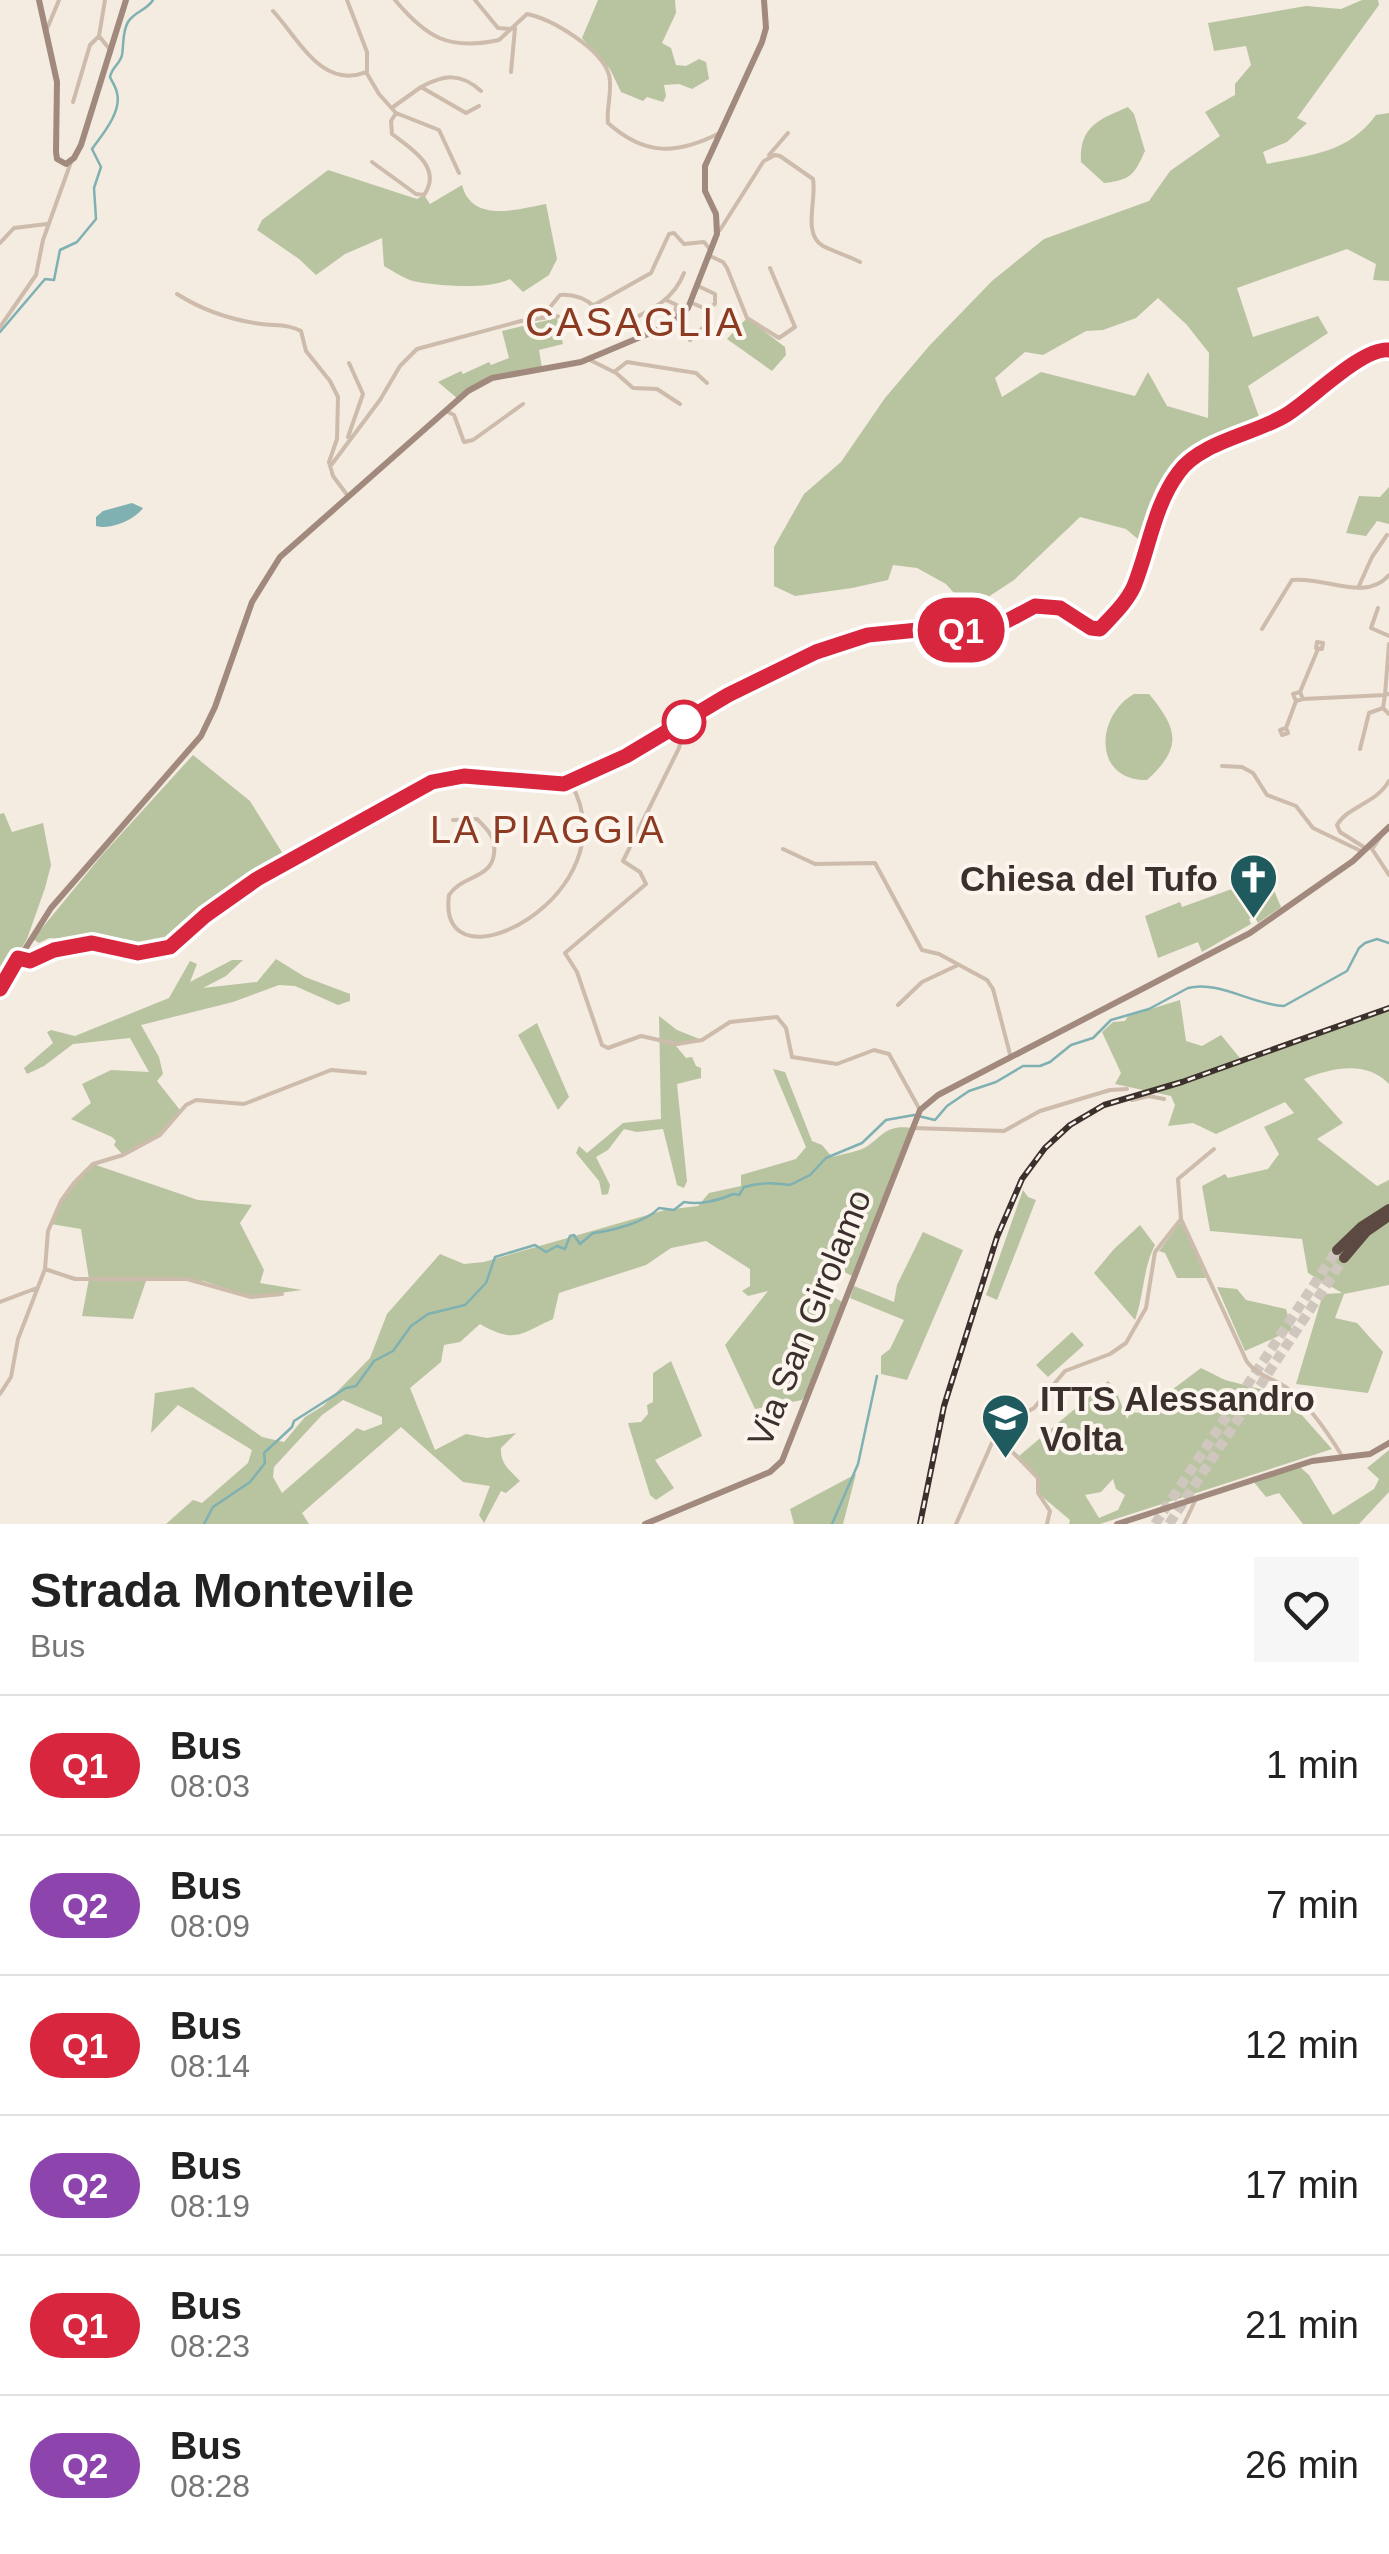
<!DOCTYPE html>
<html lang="it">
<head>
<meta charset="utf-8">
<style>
  :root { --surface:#fff; --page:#f6f6f6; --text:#222; --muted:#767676; --line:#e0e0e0 }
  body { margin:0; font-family:Helvetica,sans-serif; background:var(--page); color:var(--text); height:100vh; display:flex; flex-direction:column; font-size:38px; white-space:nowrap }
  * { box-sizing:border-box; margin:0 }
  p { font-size:32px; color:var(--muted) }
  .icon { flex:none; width:55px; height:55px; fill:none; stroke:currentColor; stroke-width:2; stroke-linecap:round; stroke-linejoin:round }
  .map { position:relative; height:1524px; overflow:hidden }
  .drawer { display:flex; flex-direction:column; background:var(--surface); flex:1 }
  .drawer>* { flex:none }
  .badge { padding:0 20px; border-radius:32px; font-size:35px; line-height:65px }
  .map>.badge { position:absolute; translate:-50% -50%; box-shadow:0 0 0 5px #fff }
  .round { display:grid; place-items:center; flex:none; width:105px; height:105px; border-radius:0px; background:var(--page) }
  .headline { display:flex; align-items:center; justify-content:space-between; height:170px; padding:0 30px }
  h1 { font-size:48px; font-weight:600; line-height:75px }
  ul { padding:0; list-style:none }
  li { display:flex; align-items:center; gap:30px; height:140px; padding:0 30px; border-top:2px solid var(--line) }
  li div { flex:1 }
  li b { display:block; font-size:38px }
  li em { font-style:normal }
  li .badge { min-width:110px; font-weight:700; text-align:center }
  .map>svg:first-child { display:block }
</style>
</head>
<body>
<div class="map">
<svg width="1389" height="1524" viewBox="0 0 1389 1524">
  <rect width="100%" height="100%" fill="#f4ebe1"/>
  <path fill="#b8c4a0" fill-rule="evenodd" d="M598,0h77l1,13 -14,30 9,5 5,17 10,1 13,-7 7,3 3,17 -17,10 -13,-5 -15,1 2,11 -3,6 -16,-5 -4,4 -22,-9 -11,-23 -28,-31z
    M1362,0h16l1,5 -82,113 10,5 -20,19 -24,10 4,12c45,-10 80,-10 109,-49l13,-2v168l-16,-1 3,-16 -29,-15 -110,39 16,49 65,-21 10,17 -80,53 14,39 -65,25 -16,15 -36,80 -19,-16 -46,-12 -66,63 -32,21 -28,-8 -8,-9 -29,-16 -24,-3 -5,15 -36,8 -57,8 -21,-10v-39l30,-53 37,-32 44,-64 45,-53 62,-64 52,-42 105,-38 21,-30 50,-35 -15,-24 30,-17v-11l16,-19 -5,-19 -32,5 -6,-28 98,-17 35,3zM1158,298l29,27 22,28 -1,65 -41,-12 -19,-34 -13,24 -94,-24 -39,25 -7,-19 30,-26 18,3 43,-24 17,-1 33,-12z
    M1128,107l6,7 11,37c-11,24 -14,29 -41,32l-23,-21c-2,-36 19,-43 47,-55z
    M328,170l89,29 7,-4 6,9 32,-19c10,39 56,24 84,19l11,55 -8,16 -26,17 -13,-13c-21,11 -73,7 -97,2 -10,-3 -20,-10 -29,-15l-2,-28 -37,16 -29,21 -17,-16 -42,-29 5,-10z
    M557,318l6,26 -24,6 3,18 -50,10 -34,21 -20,-17 23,-11 2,3 26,-12 2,3 18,-7 -7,-27z
    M747,318l38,29 1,8 -14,16 -45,-32z
    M1389,487v37l-12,-3 -11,15 -20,-3 13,-37 21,1z
    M1134,694h15c30,36 33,54 -2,86 -55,1 -51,-65 -13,-86z
    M193,755l57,46 38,61 -82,53 -3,-4c-17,15 -26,28 -49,34l-105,-7 -10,5 -6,-4 69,-84z
    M4,813l8,19 31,-9 8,42 -6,23 -18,51 -27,45v-170z
    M1268,876l13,31 -23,16 -4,-7 -5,3 2,5 -49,28 -4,-10 -40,16 -13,-42 35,-14 2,5z
    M276,959l29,18 45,17v7l-12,4 -43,-19 -16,-1 -46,17 -92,23 18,32 4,17 -6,7 23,29 -12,18 -45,27 -9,-10 2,-4 -4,-4 -41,-18 20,-16 -9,-19 29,-14 38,2 -19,-34 -57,6 -29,22 -17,8 -3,-6 29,-25 -6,-11 4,-2 24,6 94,-38 21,-37 7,3 -7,18 42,-22h11l-17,16 -23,12 54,-6z
    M1180,1000l6,41 16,5 19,-11 23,28 145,-53v74c-23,-24 -57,-16 -85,-5l39,44 -26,16 60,47 12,-6v105l-45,9 -9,24 22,5 26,29 -15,41 -72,-9 27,-90 19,-1 -34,-20 -6,-34 -92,-8 -8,-45 23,-12 3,4 40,-9 11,-15 -15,-27 30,-14 -9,-11 -69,32 -23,-11 -25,3 7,-21 -4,-9 -56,-12 6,-11 -19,-41 11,-10 12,-1 3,-5z
    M659,1016l18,14 25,10 -26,6 10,12 6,-1 4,9 5,2v10l-24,6 10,97 -3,7 -7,-3 -14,-56 -26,3 -13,-3 -16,21 -12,7 14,28 -2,9 -6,1 -3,-14 -23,-28 3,-7 8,7 36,-30 38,-4z
    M537,1023l32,74 -11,13 -40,-75z
    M773,1069l12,3 27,69 10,4 10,12c10,-3 26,-5 34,-10 18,-12 20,-23 47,-19l-61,148 -25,-13 -12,22 27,17 -30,83 -10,15 -47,9 -30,-64 43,-54 -20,5 -6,-5 8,-5v-17l-44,-28 -35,7 -25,17 -87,28 -6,26c-33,15 -38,25 -73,5l-20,18 -16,3 -3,17 -31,26 25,62 31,-16 21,4 29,-5 -15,15c-1,16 9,22 19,33l-14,12 -5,-2 -17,32 -5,-8 11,-29 -27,-4 -62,-55 -99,86 7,11h-143l27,-24 9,3 46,-40 4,-13 -74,-45 -27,28 4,-40 38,-6 69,50 22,5 21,-25 18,-11 47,-48 17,-44 53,-60 24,10 20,-2 181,-52 33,-4 11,-13 32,-7v-11l55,-16 10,-12zM343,1400l39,17v7l-18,7 -7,-3 -75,65 -9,-16 1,-10 48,-52z
    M93,1164l105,36 54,5 -12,18 24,47 -4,13 42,7 -51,7 -47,-16 -57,-3 -14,41 -51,-3 7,-37 -8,-50 -30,-5 10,-23z
    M1023,1190l5,7 8,3 -39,100 -11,-5z
    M1180,1223l3,2 23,53h-29l-12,-25 -6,-2z
    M1140,1225l15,20c-12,22 -11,51 -20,75l-41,-47 20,-24z
    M923,1232l40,18 -56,130 -26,-6v-18l9,-7 14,-29 -54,-22 4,-12 40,16 3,-17z
    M1217,1287l20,2 9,11 40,9 6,21 -47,21z
    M1072,1332l12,13 -36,32 -12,-12z
    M671,1361l31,75 -47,24 19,28 -18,12 -6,-5 -22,-72 13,-1 7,-8 -1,-9 6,-3v-29z
    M1201,1368l24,12 59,15 48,54 -232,75h-31l1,-4 -32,-27v-15l-19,-22 89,-75 7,7 12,31 4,-7 10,1zM1113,1479l3,10 9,6 -7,15 -19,8 -14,-23 16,-3z
    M1389,1450v42l-30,32h-56l-24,-31 -13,4 -13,-16 46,-15 10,9 24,40 41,-26 5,-10 -12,-11z
    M856,1474l-13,50h-49l-4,-15z"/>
  <path fill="#7fb0b2" d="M132,503l11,5c-9,12 -32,22 -47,18v-9l7,-6z"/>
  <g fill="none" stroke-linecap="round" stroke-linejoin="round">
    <path stroke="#7fb0b2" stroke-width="2.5" d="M0,332l45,-53 9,1 6,-30 17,-8 19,-23 -2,-31 7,-21 -9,-18c10,-14 30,-37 25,-56 -1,-6 -5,-11 -7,-16 2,-10 10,-13 12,-22 2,-11 0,-23 6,-33 7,-11 18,-11 25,-22
      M204,1524l9,-17 37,-25 15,-19 -1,-10 28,-26 2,-6 52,-33 10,-2 18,-25 19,-10 18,-25 17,-12 37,-9 21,-22 9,-26 40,-12 11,7 11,-6 8,3 5,-13 4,-1 6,9 13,-11c19,-2 53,-11 66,-25l15,2 10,-8c15,3 34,-1 49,-8l6,1 5,-8c17,-5 30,-4 46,-2l20,-10 16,-17 36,-15 24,-23 28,-5 21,5 12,-14 22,-15 27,-9 27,-16h17l10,-4 21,-17 22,-7 18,-18 38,-11 39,-21c31,-8 65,17 96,18l63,-35 12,-23 6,-5 12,-4 12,4
      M832,1524l26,-60 19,-88"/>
    <path stroke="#cfc6bd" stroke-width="10" stroke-dasharray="10 5" stroke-linecap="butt" d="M1155,1524l182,-274
      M1169,1524l175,-266"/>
    <path stroke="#cdbbac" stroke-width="4" d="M105,0l-6,36 12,15
      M347,0l20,52v19
      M395,0c31,37 53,51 104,40l28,-26c25,5 75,35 82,61 4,15 -3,32 -1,48 37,33 68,32 112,10
      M475,0l23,28 13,1
      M273,11c26,28 49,79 93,61
      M47,29l12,-29
      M366,72l13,22 17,19 43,17 20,43
      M511,72l4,-44
      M421,87c23,-12 39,-15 60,4
      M73,102l17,-57 9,-9
      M393,107l28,-20 45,26 13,-7
      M769,155l19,-22
      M764,161l11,-6 5,1 33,23c4,21 -11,55 10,67 12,6 25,10 37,16
      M372,162l44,32 8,1c19,-27 -12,-46 -32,-61l-1,-13 5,-8
      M720,230l43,-68
      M0,243l14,-15 33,-4
      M710,256l13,6 4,6 20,50 32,20 16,-11 -25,-59
      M177,294c25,16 55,26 84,30 15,2 27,0 40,7l5,20 24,30 8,16 -1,42 -8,23 4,14 15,20
      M666,300l11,5 -4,12
      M692,303l14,6 9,-5v-10l-17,-8
      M594,305l57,-32 18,-39 5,-1 10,11 20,-2 5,6
      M542,317l18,-22c29,-2 44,19 57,42
      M0,327l36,-52 7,-35 28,-78
      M612,329c29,-15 60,-24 72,-56
      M690,340l19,-18v-13
      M588,359l26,13 13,-10 69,11 11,10
      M615,372l18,16 24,1 23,15
      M448,412l6,3 10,27 9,-2 50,-36
      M348,437l15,-43 -14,-31
      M332,464l48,-64 20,-34 17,-17 104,-28 36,-5 7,3
      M1358,588l14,-31 15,-22
      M1378,608l-7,20 18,8
      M1262,629l30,-49c33,-4 73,23 97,-5
      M1317,642l6,1 -1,6 -6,-1z
      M1389,644l-4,51 4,-1
      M1300,692l-7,2 3,7 7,-2 -3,-7 18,-43
      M1303,699l82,-4 -2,13 6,6
      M681,724l3,5 -5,19 -56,113 17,11 6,12 -81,69 12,19 25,73 6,3 33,-12 36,8 25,-4 28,-18 47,-5 9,11 6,29 45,7 37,-14 15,4 31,56
      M1286,728l2,5 -6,2 -2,-5 6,-2 10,-27
      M1360,749l9,-36 14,-5
      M1222,766l20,1 11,6 14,22 29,11 17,22 50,24
      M453,820l24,-1c11,11 19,18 17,35 -3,25 -32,21 -45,41 -14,102 187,-2 121,-113
      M1381,836l-9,13 17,26
      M783,849l32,15 60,-1 47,87 17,4 48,26 6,9 18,69
      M1367,849l-27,-17 -3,-7c11,-19 40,-22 52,-44
      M19,958l11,3 25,-12 36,-6 47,10 33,-6 35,-32 51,-36 175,-97 32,-6 100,8 63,-28 101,-61 89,-43 51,-17 60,-6 61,1 34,-20 23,-4 13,2 32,20 10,1c11,-13 26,-27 32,-43 15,-37 21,-80 46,-114 21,-30 76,-38 107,-57 25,-15 76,-68 103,-65
      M898,1005l24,-23 36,-17
      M1132,1100l17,-4 15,3
      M913,1128l91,3 36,-20 70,-21 17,-1
      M1181,1219l66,143c10,13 27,17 40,26 23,18 40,43 55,68
      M45,1269l3,-38 13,-30 13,-18 19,-19 30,-9 37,-20 26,-30 10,-5 48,4 87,-34 34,3
      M0,1302l37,-14
      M0,1394l11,-17 7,-38 27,-70 30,10h112l64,18 31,-3
      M996,1435l42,43v15l12,18 -3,13
      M956,1524l43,-97 35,-19 31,-37 45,-17 16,-11 20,-35 9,-56 26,-33 -3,-40 36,-30
      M1184,1524l11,-23"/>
    <path stroke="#a18a7d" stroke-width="6" d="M39,0l18,82 -1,70 1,7 9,5 8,-6 7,-13 45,-145
      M0,989l51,-81 150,-172 14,-29 37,-105 28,-45 188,-166 24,-13 89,-16 81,-34 26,-20 29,-74 -1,-20 -11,-23v-25l57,-124 4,-14 -2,-28
      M645,1524l125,-52 12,-11 138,-351 18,-15 312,-162 103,-72 36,-34
      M1117,1524l195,-63 58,-7 19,-11"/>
    <path stroke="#5c4a42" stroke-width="10" d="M1337,1250l24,-23 28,-18
      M1344,1258l22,-26 23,-16"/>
    <defs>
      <path id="rail" d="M920,1524l24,-118 53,-169 25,-58 23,-31 25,-23 34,-20 78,-23 207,-74"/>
    </defs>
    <use href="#rail" stroke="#3b302b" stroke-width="6"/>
    <use href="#rail" stroke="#fbf5ee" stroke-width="2.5" stroke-dasharray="8" stroke-linecap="butt"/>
  </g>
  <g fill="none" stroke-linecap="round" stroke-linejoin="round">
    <defs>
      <path id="line" d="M0,989l18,-31 12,3 24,-11 38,-7 46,10 32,-6 36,-32 51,-36 175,-97 32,-6 100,8 62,-28 102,-61 88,-43 52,-17 60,-6 62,1 45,-24 25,2 31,20 9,1c12,-13 27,-27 34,-43 15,-37 20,-81 45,-114 21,-30 76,-38 107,-57 25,-15 76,-68 103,-65"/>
    </defs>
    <use href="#line" stroke="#fff" stroke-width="22"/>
    <use href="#line" stroke="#d7263d" stroke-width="15"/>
  </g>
  <defs>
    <symbol id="church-pin" viewBox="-11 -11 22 30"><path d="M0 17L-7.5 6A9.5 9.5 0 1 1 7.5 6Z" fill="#1f5a5e" stroke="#fbf5ee"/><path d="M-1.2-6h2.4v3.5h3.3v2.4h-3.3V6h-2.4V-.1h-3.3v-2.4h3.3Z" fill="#fff"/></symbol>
    <symbol id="university-pin" viewBox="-11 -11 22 30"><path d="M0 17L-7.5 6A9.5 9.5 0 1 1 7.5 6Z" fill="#1f5a5e" stroke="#fbf5ee"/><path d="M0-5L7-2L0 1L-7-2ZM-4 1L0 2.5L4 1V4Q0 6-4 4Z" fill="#fff"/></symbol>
  </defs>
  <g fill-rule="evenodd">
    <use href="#church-pin" x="1226" y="850" width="55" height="75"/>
    <use href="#university-pin" x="978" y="1390" width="55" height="75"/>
  </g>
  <circle fill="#fff" stroke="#d7263d" stroke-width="5" cx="684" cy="722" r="20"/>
  <g text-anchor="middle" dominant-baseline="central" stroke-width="8" stroke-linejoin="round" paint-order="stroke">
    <g font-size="35" font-weight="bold" fill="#3b302b" stroke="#fbf5ee" text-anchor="end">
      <text x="1218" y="878">Chiesa del Tufo</text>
      <text x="1040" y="1398" text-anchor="start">ITTS Alessandro<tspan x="1040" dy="40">Volta</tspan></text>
    </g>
    <g font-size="35" fill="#3b302b" stroke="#fbf5ee">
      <text transform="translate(809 1318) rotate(-68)">Via San Girolamo</text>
    </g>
    <g font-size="38" letter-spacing="2.5" fill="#8c3b22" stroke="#fbf5ee">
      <text x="548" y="830">LA PIAGGIA</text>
    </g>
    <g font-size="40" letter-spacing="2.5" fill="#8c3b22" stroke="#fbf5ee">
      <text x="635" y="322">CASAGLIA</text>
    </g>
  </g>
</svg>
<b class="badge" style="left:961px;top:630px;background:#d7263d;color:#fff">Q1</b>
</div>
<section class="drawer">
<div class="headline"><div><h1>Strada Montevile</h1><p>Bus</p></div><a class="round"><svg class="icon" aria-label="heart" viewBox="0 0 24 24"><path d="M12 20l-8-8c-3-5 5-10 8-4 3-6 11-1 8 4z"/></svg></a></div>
<ul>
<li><span class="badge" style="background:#d7263d;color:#fff">Q1</span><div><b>Bus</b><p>08:03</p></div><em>1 min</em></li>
<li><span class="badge" style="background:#8e44ad;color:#fff">Q2</span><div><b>Bus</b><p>08:09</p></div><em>7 min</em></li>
<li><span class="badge" style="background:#d7263d;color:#fff">Q1</span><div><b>Bus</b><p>08:14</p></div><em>12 min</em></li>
<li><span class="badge" style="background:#8e44ad;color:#fff">Q2</span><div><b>Bus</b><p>08:19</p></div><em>17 min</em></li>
<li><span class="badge" style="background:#d7263d;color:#fff">Q1</span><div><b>Bus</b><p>08:23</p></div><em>21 min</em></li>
<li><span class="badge" style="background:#8e44ad;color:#fff">Q2</span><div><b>Bus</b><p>08:28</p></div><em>26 min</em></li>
</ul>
</section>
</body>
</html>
